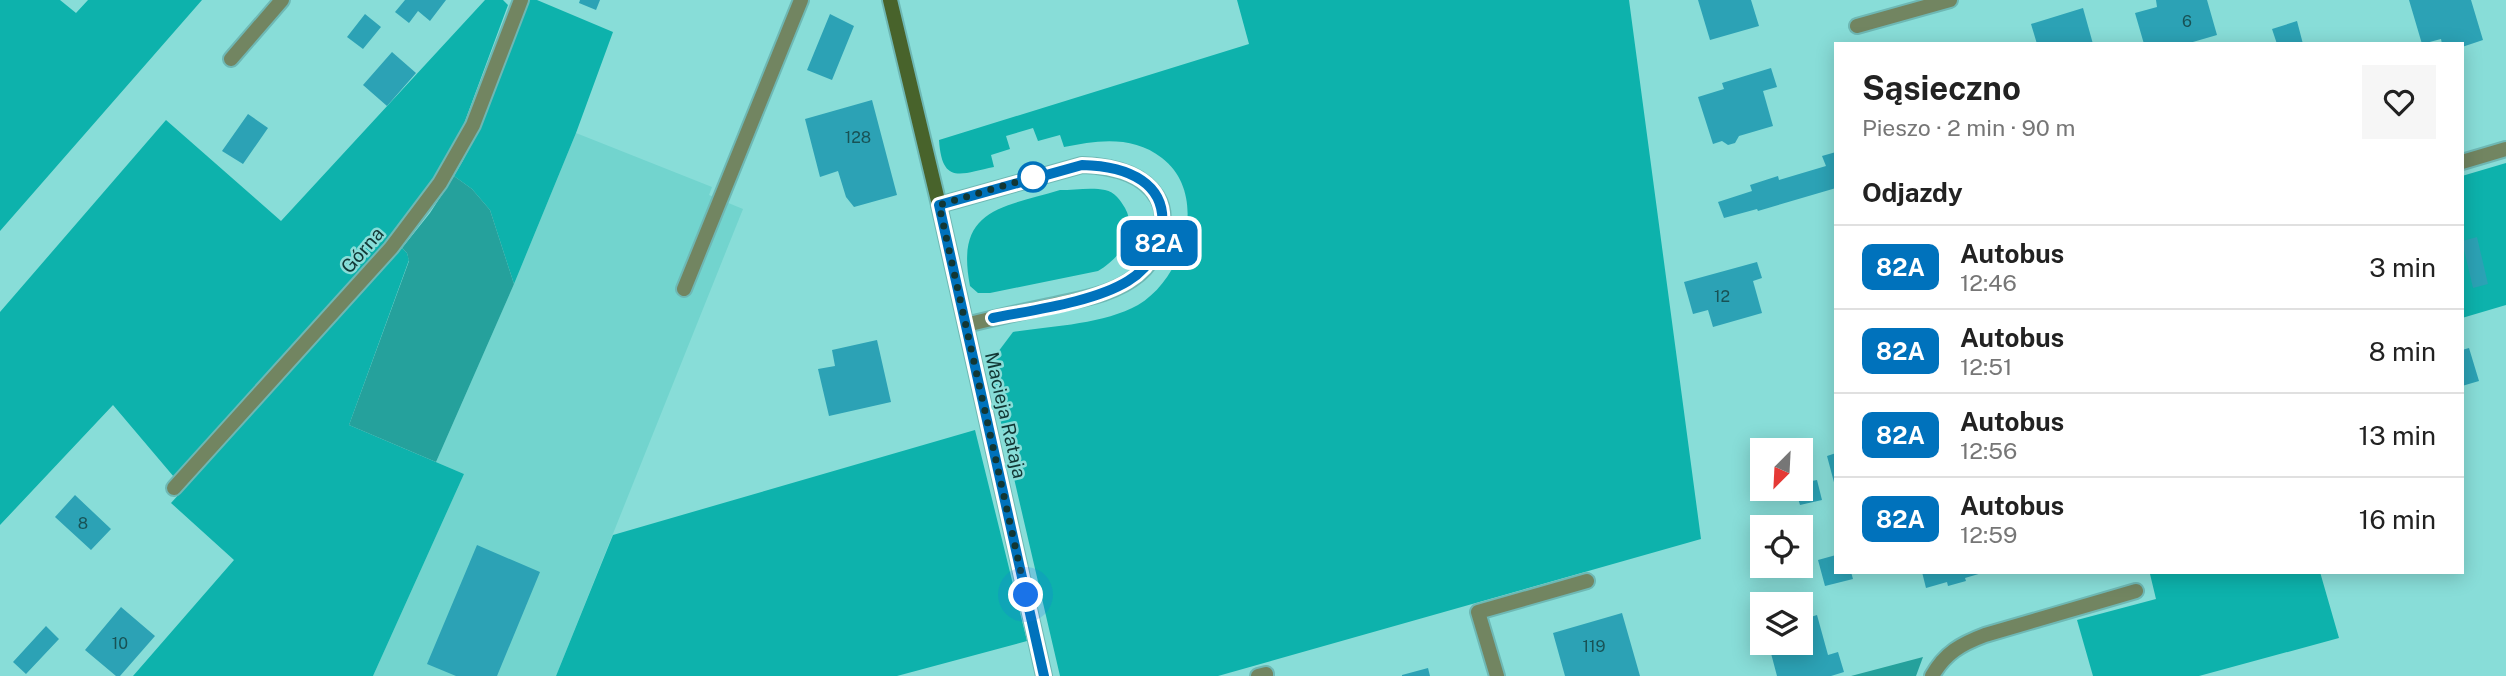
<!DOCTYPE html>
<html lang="pl">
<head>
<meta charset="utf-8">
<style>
  :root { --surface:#fff; --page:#f6f6f6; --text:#222; --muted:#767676; --line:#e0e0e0 }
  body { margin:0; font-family:"Public Sans",sans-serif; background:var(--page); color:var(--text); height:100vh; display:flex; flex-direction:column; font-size:26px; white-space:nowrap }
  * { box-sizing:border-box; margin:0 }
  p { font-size:23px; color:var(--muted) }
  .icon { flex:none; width:38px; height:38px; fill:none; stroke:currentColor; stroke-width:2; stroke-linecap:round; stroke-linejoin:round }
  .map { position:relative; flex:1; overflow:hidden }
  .side { position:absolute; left:1834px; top:42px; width:630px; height:532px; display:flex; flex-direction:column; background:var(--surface); border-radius:0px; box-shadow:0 4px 18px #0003 }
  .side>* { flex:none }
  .badge { padding:0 14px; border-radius:10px; font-size:24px; line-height:46px }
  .needle { width:46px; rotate:204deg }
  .controls { position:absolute; left:1750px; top:438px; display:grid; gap:14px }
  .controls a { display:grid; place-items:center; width:63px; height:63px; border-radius:0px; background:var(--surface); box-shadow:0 4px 18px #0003; font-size:35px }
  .you { position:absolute; width:35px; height:35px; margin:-18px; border:5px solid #fff; border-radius:50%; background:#1a73e8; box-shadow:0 0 0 10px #1a73e833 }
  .map>.badge { position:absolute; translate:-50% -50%; box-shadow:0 0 0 4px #fff }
  h2 { padding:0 28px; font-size:26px; line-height:63px }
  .round { display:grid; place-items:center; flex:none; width:74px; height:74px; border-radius:0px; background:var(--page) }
  .headline { display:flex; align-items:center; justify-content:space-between; height:119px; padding:0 28px }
  h1 { font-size:33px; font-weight:700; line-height:52px }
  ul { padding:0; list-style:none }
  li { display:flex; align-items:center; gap:21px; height:84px; padding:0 28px; border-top:2px solid var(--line) }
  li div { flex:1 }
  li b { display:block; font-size:26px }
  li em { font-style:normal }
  li .badge { min-width:77px; font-weight:700; text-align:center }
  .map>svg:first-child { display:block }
</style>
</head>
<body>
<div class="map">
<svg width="2506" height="676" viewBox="0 0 2506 676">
  <rect width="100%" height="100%" fill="#88ddd8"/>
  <path fill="#72d4ce" d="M576,133l136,54 -3,8 34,14 -187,467h-183l91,-202 -28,-12 78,-178z"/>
  <path fill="#0db2ac" d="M0,0h60l16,13 12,-13h114l-202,231z
    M485,0h18l5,5 -50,135 -43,68 -41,51 -200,218 -61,-72 -113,120v-213l166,-192 115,101z
    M527,0h10l76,32 -37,101 -62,151 -24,-74 -18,-21 -18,-13c33,-54 51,-117 73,-176z
    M1237,0h392l72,539 -483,137h-158l-71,-305 6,-15 18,-24c40,-6 91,-8 125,-27 46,-27 72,-110 24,-147 -29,-23 -65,-18 -98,-11l-4,-12 -22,6 -5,-13 -27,8 4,13 -19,6 3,12c-34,7 -52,18 -55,-27l310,-96z
    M2506,163v142l-44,13v-142z
    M1060,190c14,0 32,-3 45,0 10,2 15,10 20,18 14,26 -5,50 -27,63l-108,22h-12l-8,-7c-15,-77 30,-78 90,-96z
    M402,248l5,5 2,7 -60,165 115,49 -91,202h-240l101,-116 -63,-57z
    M975,430l52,211 -130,35h-341l57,-141z
    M2155,572h165l19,66 -140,38h-106l-16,-56 79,-21 -6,-25z"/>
  <path fill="#25a19c" d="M454,176l18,13 18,21 24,74 -78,178 -87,-37 60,-164 -2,-8 -5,-5 28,-35z
    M1923,657l-7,19h-65z"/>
  <path fill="#2ca2b5" d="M405,0h41l-16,21 -12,-10 -9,12 -14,-11z
    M580,0h20l-4,10 -17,-7z
    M1698,0h53l8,26 -49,14z
    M2156,0h51l10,35 -31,9h-42l-9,-31 22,-6z
    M2409,0h62l12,40 -21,7v-3h-20l-1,-5 -19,5z
    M2083,8l10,36h-56l-6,-20z
    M365,14l16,13 -18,22 -16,-12z
    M830,14l24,12 -22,54 -25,-10z
    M2297,21l6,23h-26l-5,-15z
    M392,52l24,21 -29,33 -24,-21z
    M1771,68l6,19 -14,4 10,35 -34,10 -4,7 -7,2 -6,-4 -9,3 -15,-47 26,-8 -2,-6z
    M872,100l25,95 -43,12 -8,-10 -8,-26 -18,6 -15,-58z
    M248,114l20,14 -25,36 -21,-13z
    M1836,152v36l-78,23 -1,-2 -33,9 -6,-16 34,-11 -2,-6 28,-9 1,4 47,-14 -4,-10z
    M2477,237l11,47 -15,4 -11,-47z
    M1757,262l5,16 -9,3 9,32 -49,14 -5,-17 -15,4 -9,-32z
    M877,340l14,62 -62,14 -11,-47 17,-3 -3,-16z
    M2469,348l10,33 -17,5v-36z
    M1836,453v33h-1l-8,-30z
    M1817,480l5,20 -22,5 -5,-17h6v-5z
    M75,495l36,34 -20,21 -36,-33z
    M477,545l63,27 -43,104h-41l-29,-12z
    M1836,555v17h15l2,7 -28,7 -7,-26z
    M1922,572h60v1l-17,5 1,3 -18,5 -1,-4 -21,6z
    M121,607l34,29 -35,40h-4l-31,-26z
    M1622,613l18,63h-75l-12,-43z
    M1817,615l11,40 10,-3 6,20 -13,4h-54l-9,-34h33v-22z
    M46,626l13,13 -33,35 -13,-12z
    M1428,668l2,8h-28v-1z"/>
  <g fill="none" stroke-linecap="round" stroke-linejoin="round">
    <defs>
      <path id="lane" d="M939,205l143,-40c28,1 60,7 75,32 7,11 7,23 4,36 -3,15 -9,30 -22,41 -25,21 -59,25 -90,32 -28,6 -55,12 -83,19
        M684,289l117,-289
        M1258,676l8,-2v2
        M1497,676l-19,-64 109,-31"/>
      <path id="street" d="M1857,26l93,-26
        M231,59l51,-59
        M2462,162l44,-13
        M174,488l217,-240 49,-65 33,-58 48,-125
        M1932,676c13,-23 29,-32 53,-41l151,-44"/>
      <path id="secondary" d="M890,0l49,205 105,471"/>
    </defs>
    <use href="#lane" stroke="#6eb8b4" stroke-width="18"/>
    <use href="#street" stroke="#6eb8b4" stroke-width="18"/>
    <use href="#secondary" stroke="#6eb8b4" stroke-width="18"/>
    <use href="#lane" stroke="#728561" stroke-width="14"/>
    <use href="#street" stroke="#728561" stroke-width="14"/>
    <use href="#secondary" stroke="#48632b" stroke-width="14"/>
  </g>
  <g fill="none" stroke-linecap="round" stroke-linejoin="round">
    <defs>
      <path id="line" d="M993,318c40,-8 101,-16 135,-37 18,-11 29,-27 33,-47 10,-52 -35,-68 -79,-69l-143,40 105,471"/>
    </defs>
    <use href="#line" stroke="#fff" stroke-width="16"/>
    <use href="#line" stroke="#0072bc" stroke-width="10"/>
    <path stroke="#123735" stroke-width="7" stroke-dasharray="0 12.6" d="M1026,595l-87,-390 94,-28"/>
  </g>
  <circle fill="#fff" stroke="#0072bc" stroke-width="3.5" cx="1033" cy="177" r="14"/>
  <g text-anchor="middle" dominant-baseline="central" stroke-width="5" stroke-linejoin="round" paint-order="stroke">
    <g font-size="16" fill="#185255">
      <text x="2187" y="21">6</text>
      <text x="858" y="137">128</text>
      <text x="1722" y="296">12</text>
      <text x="83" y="523">8</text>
      <text x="120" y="643">10</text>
      <text x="1594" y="646">119</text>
    </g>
    <g font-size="19" fill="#123735" stroke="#88ddd8">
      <text transform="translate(362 250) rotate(-49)">Górna</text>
      <text transform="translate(1006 415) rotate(77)">Macieja Rataja</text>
    </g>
  </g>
</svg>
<div class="controls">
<a><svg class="needle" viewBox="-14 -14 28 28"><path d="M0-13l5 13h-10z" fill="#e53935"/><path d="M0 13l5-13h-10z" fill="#767676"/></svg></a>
<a><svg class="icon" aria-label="locate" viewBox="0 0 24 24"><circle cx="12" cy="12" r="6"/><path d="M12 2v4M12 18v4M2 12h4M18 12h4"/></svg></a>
<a><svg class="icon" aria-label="layers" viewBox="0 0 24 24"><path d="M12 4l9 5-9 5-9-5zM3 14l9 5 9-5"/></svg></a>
</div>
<div class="you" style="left:1026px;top:595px"></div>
<b class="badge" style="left:1159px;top:243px;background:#0072bc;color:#fff">82A</b>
<section class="side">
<div class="headline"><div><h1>Sąsieczno</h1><p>Pieszo · 2 min · 90 m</p></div><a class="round"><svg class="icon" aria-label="heart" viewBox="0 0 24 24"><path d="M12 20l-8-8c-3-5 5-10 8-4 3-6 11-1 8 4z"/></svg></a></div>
<h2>Odjazdy</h2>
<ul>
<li><span class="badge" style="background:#0072bc;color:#fff">82A</span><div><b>Autobus</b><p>12:46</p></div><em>3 min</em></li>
<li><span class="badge" style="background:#0072bc;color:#fff">82A</span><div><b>Autobus</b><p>12:51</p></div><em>8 min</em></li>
<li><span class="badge" style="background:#0072bc;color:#fff">82A</span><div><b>Autobus</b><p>12:56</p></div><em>13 min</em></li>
<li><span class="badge" style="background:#0072bc;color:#fff">82A</span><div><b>Autobus</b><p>12:59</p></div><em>16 min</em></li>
</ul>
</section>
</div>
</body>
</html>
